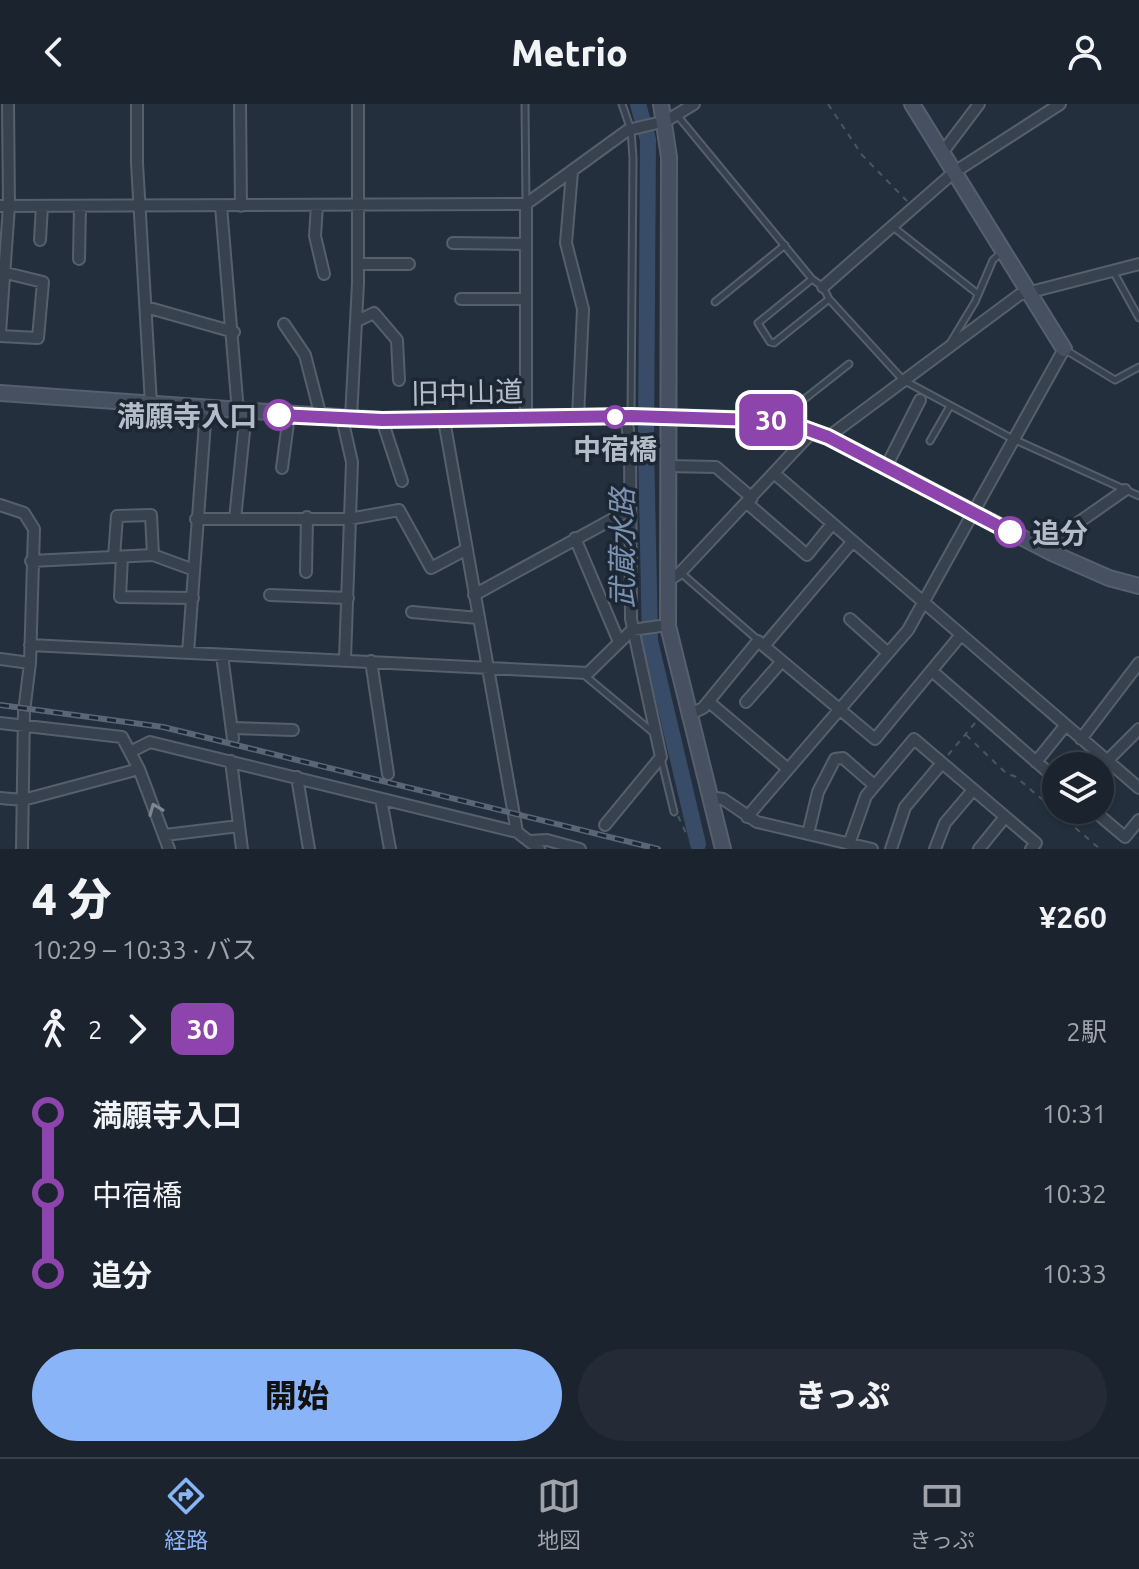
<!DOCTYPE html>
<html lang="ja">
<head>
<meta charset="utf-8">
<style>
  :root { --surface:#1b232e; --page:#242b36; --text:#f1f3f6; --muted:#a0a4aa; --line:#39404a; --accent:#8ab4f8 }
  body { margin:0; font-family:Ubuntu,"Noto Sans JP",sans-serif; background:var(--page); color:var(--text); height:100vh; display:flex; flex-direction:column; font-size:30px; white-space:nowrap }
  * { box-sizing:border-box; margin:0 }
  p { font-size:26px; color:var(--muted) }
  .icon { flex:none; width:44px; height:44px; fill:none; stroke:currentColor; stroke-width:2; stroke-linecap:round; stroke-linejoin:round }
  .map { position:relative; height:745px; overflow:hidden }
  .sheet { display:flex; flex-direction:column; background:var(--surface); flex:1 }
  .sheet>* { flex:none }
  .badge { padding:0 16px; border-radius:12px; font-size:28px; line-height:52px }
  .controls { position:absolute; left:1042px; top:648px; display:grid; gap:16px }
  .controls a { display:grid; place-items:center; width:72px; height:72px; border-radius:50%; background:var(--surface); box-shadow:0 2px 6px #0004,0 0 0 2px var(--line); font-size:40px }
  .map>.badge { position:absolute; translate:-50% -50%; box-shadow:0 0 0 4px #fff }
  .legs { display:flex; align-items:center; gap:12px; height:88px; padding:0 32px; font-size:26px }
  .legs p { margin-inline-start:auto }
  .summary { display:flex; align-items:center; justify-content:space-between; height:136px; padding:0 32px }
  h1 { font-size:44px; font-weight:800; line-height:60px }
  .cta { display:flex; gap:16px; margin-top:auto; padding:16px 32px }
  .cta a { flex:1; height:92px; border-radius:48px; background:var(--accent); color:#111; font-size:32px; font-weight:800; line-height:92px; text-align:center }
  .cta a+a { background:var(--page); color:var(--text) }
  ul { padding:0 32px; list-style:none }
  li { display:flex; align-items:center; gap:28px; height:80px; font-size:30px }
  li i { display:grid; place-items:center; width:12px; height:100%; margin:0 10px; background:currentColor }
  li i::after { content:''; width:20px; height:20px; margin:-10px; border:6px solid; border-radius:50%; background:var(--surface) }
  li p { margin-inline-start:auto }
  li:first-child i { background:linear-gradient(#0000 50%,currentColor 0) }
  li:last-child i { background:linear-gradient(currentColor 50%,#0000 0) }
  header { display:flex; justify-content:space-between; align-items:center; height:104px; padding:0 32px; background:var(--surface); font-size:36px; font-weight:800 }
  .menu { display:flex; justify-content:space-around; align-items:center; height:112px; border-top:2px solid var(--line); background:var(--surface); font-size:22px; color:var(--muted) }
  .menu a { display:grid; justify-items:center; gap:4px }
  .menu .selected { color:var(--accent) }
  .map>svg:first-child { display:block }
</style>
</head>
<body>
<header><svg class="icon" aria-label="back" viewBox="0 0 24 24"><path d="M15 5l-7 7 7 7"/></svg>Metrio<svg class="icon" aria-label="person" viewBox="0 0 24 24"><circle cx="12" cy="8" r="4"/><path d="M4 21q1-7 8-7t8 7"/></svg></header>
<div class="map">
<svg width="1139" height="745" viewBox="0 0 1139 745">
  <rect width="100%" height="100%" fill="#242f3e"/>
  <g fill="none" stroke-linecap="round" stroke-linejoin="round">
    <path stroke="#394c67" stroke-width="16" d="M638,0l10,36 -2,306 4,195 48,203"/>
    <defs>
      <path id="lane" d="M525,0l1,99
        M622,0l9,26 2,28 -2,257
        M677,11l135,164 11,8 6,12 74,81 108,58 128,58
        M893,123l85,67
        M1113,167l26,47
        M812,175l-54,44 12,19 4,1 55,-44
        M715,198l70,-57
        M949,241l26,-43 18,-42 9,-8
        M1064,245l51,31 24,-13
        M791,318l11,-21 47,-37
        M930,337l20,-35
        M681,469l77,67
        M583,570l72,60
        M661,654l13,54"/>
      <path id="street" d="M137,0v59l14,241
        M240,0l1,102
        M942,49l37,-49
        M572,68l-6,71 17,66 -5,108
        M317,101l-2,31 9,38
        M0,102l526,-2 102,-74 38,-9 28,-17
        M221,102l17,206
        M40,136l2,-34
        M453,139l73,1
        M79,155l1,-52
        M358,160h51
        M823,183l130,-114 107,-69
        M461,195h65
        M146,203l88,25
        M357,217l17,-8 23,27 2,40
        M284,220l21,31 16,62
        M0,229l9,-127 -1,-102
        M0,232l38,2 5,-56 -37,-9
        M526,313v-213
        M342,314l10,44 -7,197
        M351,314l7,-135v-179
        M382,316l20,61
        M444,316l73,412
        M828,333l191,-142 120,-31
        M667,362l49,1 36,31
        M886,363l34,-67
        M282,364l7,-53
        M775,370l364,314
        M747,399l60,52 25,-31
        M0,401l24,8 10,16 -4,134 -6,49 -2,137
        M196,415h153l50,-9 32,58 36,-19
        M235,415l11,-107
        M575,434l44,104
        M1042,444l83,-58
        M114,453l3,-41 34,-1 2,40
        M122,453l-2,40 73,1
        M31,457l122,-6 41,15
        M306,468l1,-55
        M667,477l13,-8 133,-142
        M270,491l78,3
        M474,491l155,-85
        M412,508l66,6
        M850,515l38,34
        M30,541l558,28 44,-43 28,-4
        M764,542l89,-105
        M188,549l18,-244
        M222,551l11,84
        M0,555l30,4
        M371,557l17,113
        M932,567l124,108
        M709,598l79,67
        M746,598l36,-41
        M688,611l15,-7 55,-67 117,98 85,-103
        M0,619l122,14 17,32 30,80
        M232,624l61,2
        M1081,635l58,-76
        M130,648l20,-10 367,90 22,17
        M231,657l11,88
        M1107,657l32,-32
        M1036,658l29,-36
        M297,673l12,72
        M709,693l14,2 34,23 115,27
        M0,694l23,2 116,-31
        M381,695l9,50
        M1093,706l32,27 14,-17
        M747,713l161,-187 156,-281
        M605,721l56,-68 -30,-138 -1,-174 -4,-29
        M808,730l10,-42 17,-33 8,-1 31,27
        M165,731l74,-9
        M530,737l17,-1 33,9
        M849,740l17,-48 48,-57 122,104 -5,6
        M891,745l14,-42 37,-44
        M935,745l10,-26 28,-33
        M979,745l26,-32"/>
      <path id="secondary" d="M661,0l8,53 -1,469 55,223
        M912,0l152,245
        M0,289l382,27 249,-4 144,4 53,17 224,116 57,25 30,8"/>
    </defs>
    <use href="#lane" stroke="#565f6c" stroke-width="9"/>
    <use href="#street" stroke="#565f6c" stroke-width="14"/>
    <use href="#secondary" stroke="#565f6c" stroke-width="18"/>
    <path stroke="#44595c" stroke-width="2" stroke-dasharray="6 6" stroke-linecap="butt" d="M828,0l34,51 45,46
      M966,631l40,38 10,4 84,72
      M948,651l27,-32
      M678,712l8,17"/>
    <use href="#lane" stroke="#38414e" stroke-width="5"/>
    <use href="#street" stroke="#38414e" stroke-width="10"/>
    <use href="#secondary" stroke="#465061" stroke-width="14"/>
    <defs>
      <path id="rail" d="M0,601l163,22 495,122"/>
    </defs>
    <use href="#rail" stroke="#5a6575" stroke-width="6"/>
    <use href="#rail" stroke="#1d2633" stroke-width="3" stroke-dasharray="9" stroke-linecap="butt"/>
  </g>
  <defs><path id="oneway-chevron" d="M-2-3.5L2.5 0L-2 3.5" fill="none" stroke-width="1.6" stroke-linecap="round" stroke-linejoin="round" transform="scale(2)"/></defs>
  <use stroke="#7c8592" href="#oneway-chevron" transform="translate(155 705) rotate(-112)"/>
  <g fill="none" stroke-linecap="round" stroke-linejoin="round">
    <defs>
      <path id="line-1" d="M279,311l103,5 249,-4 153,5 44,16 182,95"/>
    </defs>
    <use href="#line-1" stroke="#fff" stroke-width="18"/>
    <use href="#line-1" stroke="#8e44ad" stroke-width="12"/>
  </g>
  <g fill="#fff" stroke="#8e44ad" stroke-width="4">
    <circle cx="279" cy="311" r="14"/>
    <circle cx="615" cy="313" r="10"/>
    <circle cx="1010" cy="428" r="14"/>
  </g>
  <g text-anchor="middle" dominant-baseline="central" stroke-width="7" stroke-linejoin="round" paint-order="stroke">
    <g font-size="28" fill="#b4bcc9" stroke="#1d2633">
      <text transform="translate(467 288) rotate(-1)">旧中山道</text>
    </g>
    <g font-size="28" font-weight="bold" fill="#b4bcc9" stroke="#1d2633" text-anchor="end">
      <text x="257" y="311">満願寺入口</text>
      <text x="615" y="344" text-anchor="middle">中宿橋</text>
      <text x="1032" y="428" text-anchor="start">追分</text>
    </g>
    <g font-size="30" font-style="italic" fill="#7c92b1" stroke="#1d2633">
      <text transform="translate(622 444) rotate(-90)">武蔵水路</text>
    </g>
  </g>
</svg>
<div class="controls">
<a><svg class="icon" aria-label="layers" viewBox="0 0 24 24"><path d="M12 4l9 5-9 5-9-5zM3 14l9 5 9-5"/></svg></a>
</div>
<b class="badge" style="left:771px;top:316px;background:#8e44ad;color:#fff">30</b>
</div>
<section class="sheet">
<div class="summary"><div><h1>4 分</h1><p>10:29 – 10:33 · バス</p></div><b>¥260</b></div>
<div class="legs"><svg class="icon" aria-label="walk" viewBox="0 0 24 24"><circle cx="13" cy="4" r="2"/><path d="M13 8l-2 6 4 7M11 14l-3 7M7 12l3-4h3l4 4"/></svg>2<svg class="icon" aria-label="forward" viewBox="0 0 24 24"><path d="M9 5l7 7-7 7"/></svg><b class="badge" style="background:#8e44ad;color:#fff">30</b><p>2駅</p></div>
<ul>
<li><i style="color:#8e44ad"></i><b>満願寺入口</b><p>10:31</p></li>
<li><i style="color:#8e44ad"></i><span>中宿橋</span><p>10:32</p></li>
<li><i style="color:#8e44ad"></i><b>追分</b><p>10:33</p></li>
</ul>
<div class="cta"><a>開始</a><a>きっぷ</a></div>
</section>
<nav class="menu">
<a class="selected"><svg class="icon" aria-label="directions" viewBox="0 0 24 24"><path d="M12 3l9 9-9 9-9-9zM9 14v-3h6M13 9l2 2-2 2"/></svg>経路</a>
<a><svg class="icon" aria-label="map" viewBox="0 0 24 24"><path d="M3 6l6-2 6 2 6-2v14l-6 2-6-2-6 2zM9 4v14M15 6v14"/></svg>地図</a>
<a><svg class="icon" aria-label="tickets" viewBox="0 0 24 24"><path d="M3 7h18v10H3zM15 7v10"/></svg>きっぷ</a>
</nav>
</body>
</html>
